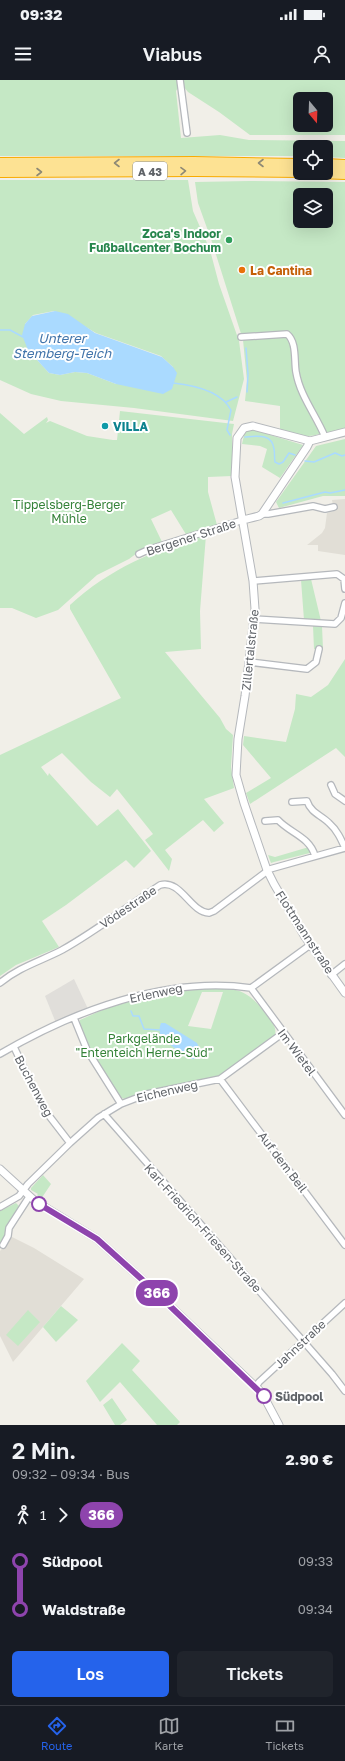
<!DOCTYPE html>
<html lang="de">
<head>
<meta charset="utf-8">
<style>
  :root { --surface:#171b24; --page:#20242c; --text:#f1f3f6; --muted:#9ea1a6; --line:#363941; --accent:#2563eb }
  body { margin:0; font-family:"Golos Text",sans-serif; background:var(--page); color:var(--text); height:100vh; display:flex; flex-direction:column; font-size:15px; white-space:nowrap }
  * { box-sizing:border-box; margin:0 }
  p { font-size:13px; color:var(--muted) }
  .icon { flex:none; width:22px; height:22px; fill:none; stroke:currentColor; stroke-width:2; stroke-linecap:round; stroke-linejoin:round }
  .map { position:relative; height:1345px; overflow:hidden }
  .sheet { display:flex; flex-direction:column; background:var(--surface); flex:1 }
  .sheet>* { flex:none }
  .badge { padding:0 8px; border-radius:13px; font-size:14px; line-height:26px }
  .needle { width:26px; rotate:161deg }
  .tools { position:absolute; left:293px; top:12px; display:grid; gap:8px }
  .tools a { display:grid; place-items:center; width:40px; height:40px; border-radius:6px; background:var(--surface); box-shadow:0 4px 16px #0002; font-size:20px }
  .map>.badge { position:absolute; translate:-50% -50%; box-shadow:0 0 0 2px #fff }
  .legs { display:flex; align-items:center; gap:6px; height:44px; padding:0 12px; font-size:13px }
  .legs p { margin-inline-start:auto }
  .headline { display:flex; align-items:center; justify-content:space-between; height:68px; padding:0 12px }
  h1 { font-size:22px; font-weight:600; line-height:30px }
  .primary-button { display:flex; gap:8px; margin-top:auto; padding:8px 12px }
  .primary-button a { flex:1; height:46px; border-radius:6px; background:var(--accent); color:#fff; font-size:16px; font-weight:600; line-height:46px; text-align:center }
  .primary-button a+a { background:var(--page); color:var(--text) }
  ul { padding:0 12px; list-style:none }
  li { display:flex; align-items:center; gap:14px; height:48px; font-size:15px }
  li i { display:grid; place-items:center; width:6px; height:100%; margin:0 5px; background:currentColor }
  li i::after { content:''; width:10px; height:10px; margin:-5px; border:3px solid; border-radius:50%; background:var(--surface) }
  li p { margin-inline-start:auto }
  li:first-child i { background:linear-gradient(#0000 50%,currentColor 0) }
  li:last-child i { background:linear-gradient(currentColor 50%,#0000 0) }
  .status { display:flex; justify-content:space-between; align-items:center; height:28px; padding:0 20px; background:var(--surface); direction:ltr }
  .status svg { height:11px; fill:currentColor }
  header { display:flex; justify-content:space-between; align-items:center; height:52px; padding:0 12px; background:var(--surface); font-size:18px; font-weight:600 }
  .menu { display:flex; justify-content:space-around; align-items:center; height:56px; border-top:1px solid var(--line); background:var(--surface); font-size:11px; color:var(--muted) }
  .menu a { display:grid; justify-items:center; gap:2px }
  .menu .active { color:var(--accent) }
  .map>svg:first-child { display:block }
</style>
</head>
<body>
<div class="status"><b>09:32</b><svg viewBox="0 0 49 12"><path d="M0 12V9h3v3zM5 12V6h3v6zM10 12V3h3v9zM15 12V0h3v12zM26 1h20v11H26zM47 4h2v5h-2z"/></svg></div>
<header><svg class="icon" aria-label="menu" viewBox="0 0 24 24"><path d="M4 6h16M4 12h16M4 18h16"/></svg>Viabus<svg class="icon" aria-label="person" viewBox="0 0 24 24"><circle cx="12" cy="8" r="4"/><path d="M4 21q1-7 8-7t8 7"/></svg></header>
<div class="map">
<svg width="345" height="1345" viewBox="0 0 345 1345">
  <rect width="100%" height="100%" fill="#f1efe8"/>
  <path fill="#e0deda" d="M74,899l14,30 -32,14 -11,-27z"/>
  <path fill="#e1ded6" d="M345,419v56l-27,-4v-6h-11l15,-12 3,-5 2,-15 7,-2 -2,-11z
    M12,1157l22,11 50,31 -71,83 -13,-26v-85z"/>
  <path fill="#c5e8c5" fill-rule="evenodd" d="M0,0h179v6l-3,5 5,47 39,-3 29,5 96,1v17l-19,-1v-10h-26v9h-300z
    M183,0h162v55h-95l-31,-23 -31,-20 -4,-5zM300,19h26v26h-26z
    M0,100h188l5,31 17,39 9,34 20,57 5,38 -11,42 -99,-13 -73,-7 -30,-7 -31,-14zM54,231l13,5 29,17 65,23 12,11 -57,17 -29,-11 -12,-1 -15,3 -11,-2 -21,-23 -3,-26 8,-9z
    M249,101l96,1v246l-18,5 -2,-2c-6,-13 -14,-21 -19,-33 -6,-12 -7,-27 -9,-40l-5,1 2,14 26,59 -1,2c-13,5 -27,-1 -39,-5v-23l-35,-5 2,-20 -4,-41 -31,-98 -14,-39 -3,-21zM300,115h26v26h-26z
    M120,331l114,13 -2,10v42l-24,1v15l9,33 -30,11 -16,-26 -20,9 12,25 -26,9 -8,6 -32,16 -39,35 -22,8 -24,-10h-12v-195l24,21 23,-17 1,3 -2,3 4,-2 37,15 26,4h4z
    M251,349l52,16 -23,33 -18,-11 5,-18 -7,-3 -18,-2 3,-13z
    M345,359v57h-22l-44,12 -3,-6 40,-56z
    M206,455l-6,76 1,38 -36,3 55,66 6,11 7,6 -2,32 3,21 -30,11 20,24 -10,9 -11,-12 -38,30 7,9 -3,12 -24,-31 8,-6 -36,-45 -7,8 -19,-15 -29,-29 -21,14 7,9 1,-3 48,53 21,-17 33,42 -17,17 -8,-8 -60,45 -24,16 17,26 -43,18 -16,11v-221l121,-57 -51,-89v-4c39,-36 86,-56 136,-70z
    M311,499l10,42 -17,-1 -3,-40z
    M313,546h9l1,23h-9z
    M345,579v98l-9,-9 -86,56 -4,-11 25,-15 -28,-33 1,-9 42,6 9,-33 1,-15 15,3 17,-12z
    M309,767l1,6 -36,9 -3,1 -3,-8 7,2z
    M198,908c33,1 46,-4 68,26 5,7 11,12 9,21l-51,38 -11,6 -74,15 -13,5 -5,-1c-9,-11 -46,-66 -41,-78l29,-13 32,-10zM202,912h21l-12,37 -23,-3z
    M43,1095l8,9 -10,15 -4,-4 1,-1 -7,-4v-2z
    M16,1123l4,4 -12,18 -3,15 -5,6v-35z
    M61,1226l17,14 -22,22 -13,-15z
    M28,1230l12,12 -22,24 -12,-11z
    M122,1263l18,18 -8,9 48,52 -3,3h-20l-37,-43 -20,20 -14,-21z
    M112,1318l15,22 -7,5h-5l-12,-20z"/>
  <path fill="#aadaff" d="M55,231l13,3 27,19 67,24 11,10 4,6 -5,16 -9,5 -47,-10 -29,-11 -12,-1 -15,3 -11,-2 -21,-23 -6,-15 3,-11 7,-8z
    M165,943l32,20 3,6 -2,8 -4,2h-6l-26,-21c-3,-4 -3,-10 -1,-15z"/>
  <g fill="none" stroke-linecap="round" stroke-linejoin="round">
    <path stroke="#aadaff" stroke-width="1.5" d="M0,250h10l13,7
      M246,268l2,26 -1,18
      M173,303c19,2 48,8 58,27l-4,20 3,5
      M226,322l11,-5
      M245,357c12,-1 27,-4 29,12 1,4 0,8 1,13l4,2 4,-2 6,-9 6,2
      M305,381l9,1 21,-9 7,3 3,-1
      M283,423l42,-11 5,1 15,-3
      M131,931l2,5h6l5,13 16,1"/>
    <defs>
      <path id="minor" d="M180,0l7,53
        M241,257l46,-3c10,8 7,27 9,38 4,24 20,43 29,65
        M262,434h6l45,-8 12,3 9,-2
        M139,474l11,-5 93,-29
        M253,501l84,-7 7,5 1,10
        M254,539l81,5 6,-6 4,-15
        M249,582l58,7 9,-7 3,-13
        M331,705l4,9 10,7
        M292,722l15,-1c4,12 14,14 22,22 8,7 12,16 16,25
        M265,741l13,-1c12,13 32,17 37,36
        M331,895l14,-11
        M0,903c19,-16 41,-22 62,-33 34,-19 66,-44 98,-65 21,-6 30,27 49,28l5,-2 56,-42 75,-21
        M251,908l94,127
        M74,938l13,32 34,54
        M14,967l29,61 27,35
        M0,974c73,-43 166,-78 251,-66l59,-43
        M220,999l125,166
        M104,1034l228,260 13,17
        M0,1127l19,-11 9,-12 42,-41 28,-25 13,-8 10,-6 26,-10 73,-15 63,-46
        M3,1165l5,-9 1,-8 20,-31
        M256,1307l3,-5 86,-79"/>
      <path id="tertiary" d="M345,352l-35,9 -57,-15 -9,2 -7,10 -2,39 18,104 2,28 -10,87 -7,43 -2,36 8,28 23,67 7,14 31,53 40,56
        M243,440l16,-4 3,-2 45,-67 3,-6
        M0,1089l35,32 62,38 50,45 115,109 17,32"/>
      <path id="motorway" d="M0,83l194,-1 106,2
        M326,84l19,1
        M0,92l195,-1 105,1
        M317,93l28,1"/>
    </defs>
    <use href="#minor" stroke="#b5b8bc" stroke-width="8"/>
    <use href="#tertiary" stroke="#b5b8bc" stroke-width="9"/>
    <use href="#motorway" stroke="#f9ab00" stroke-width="12"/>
    <use href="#minor" stroke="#fff" stroke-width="5.5"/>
    <use href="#tertiary" stroke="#fff" stroke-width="7"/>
    <use href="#motorway" stroke="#fde293" stroke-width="10"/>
  </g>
  <defs><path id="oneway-chevron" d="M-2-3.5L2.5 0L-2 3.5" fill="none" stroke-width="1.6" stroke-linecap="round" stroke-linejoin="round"/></defs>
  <g stroke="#8e8975">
    <use href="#oneway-chevron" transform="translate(117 83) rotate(180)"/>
    <use href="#oneway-chevron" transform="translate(261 83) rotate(-180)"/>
    <use href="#oneway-chevron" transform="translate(183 91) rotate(-1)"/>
    <use href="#oneway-chevron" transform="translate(39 92)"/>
  </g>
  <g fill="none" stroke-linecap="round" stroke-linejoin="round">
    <defs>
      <path id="line-1" d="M39,1124l58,35 50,45 117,112"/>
    </defs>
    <use href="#line-1" stroke="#fff" stroke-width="9"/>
    <use href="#line-1" stroke="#8e44ad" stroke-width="6"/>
  </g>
  <circle fill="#2e9e5b" stroke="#fff" stroke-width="1.5" cx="229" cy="160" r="4"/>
  <circle fill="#e8710a" stroke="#fff" stroke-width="1.5" cx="242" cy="190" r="4"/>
  <circle fill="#0f9aa8" stroke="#fff" stroke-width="1.5" cx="105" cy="346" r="4"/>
  <g fill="#fff" stroke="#8e44ad" stroke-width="2">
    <circle cx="39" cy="1124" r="7"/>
    <circle cx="264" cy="1316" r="7"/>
  </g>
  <g text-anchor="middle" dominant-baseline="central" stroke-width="4" stroke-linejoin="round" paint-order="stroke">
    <rect fill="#fff" stroke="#8f9295" stroke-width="1" x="133" y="82" width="34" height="18" rx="3"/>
    <g font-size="11" font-weight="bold" fill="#5f6368">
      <text x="150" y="91">A 43</text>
    </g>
    <g font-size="12" font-weight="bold" fill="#27864d" stroke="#fff" text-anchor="end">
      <text x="221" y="153">Zoca's Indoor<tspan x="221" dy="14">Fußballcenter Bochum</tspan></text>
    </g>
    <g font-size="12" font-weight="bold" fill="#c56008" stroke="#fff" text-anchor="start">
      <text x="250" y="190">La Cantina</text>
    </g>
    <g font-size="12" font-weight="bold" fill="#0d838f" stroke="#fff" text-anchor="start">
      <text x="113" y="346">VILLA</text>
    </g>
    <g font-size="12" fill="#348238" stroke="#fff">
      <text x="69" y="424">Tippelsberg-Berger<tspan x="69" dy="14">Mühle</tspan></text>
      <text x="144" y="958">Parkgelände<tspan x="144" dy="14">"Ententeich Herne-Süd"</tspan></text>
    </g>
    <g font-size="12" fill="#5f6368" stroke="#fff">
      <text transform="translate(191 457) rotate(-18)">Bergener Straße</text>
      <text transform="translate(250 570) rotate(-84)">Zillertalstraße</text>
      <text transform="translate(128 827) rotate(-34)">Vödestraße</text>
      <text transform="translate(305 852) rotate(57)">Flottmannstraße</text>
      <text transform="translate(156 913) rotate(-12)">Erlenweg</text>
      <text transform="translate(297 972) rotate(53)">Im Wietel</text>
      <text transform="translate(34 1006) rotate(62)">Buchenweg</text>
      <text transform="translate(167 1011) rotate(-13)">Eichenweg</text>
      <text transform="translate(283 1082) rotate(53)">Auf dem Beil</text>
      <text transform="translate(203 1148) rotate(48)">Karl-Friedrich-Friesen-Straße</text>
      <text transform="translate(300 1264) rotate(-43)">Jahnstraße</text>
    </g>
    <g font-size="12" font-weight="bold" fill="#5f6368" stroke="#fff" text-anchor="start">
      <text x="275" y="1316">Südpool</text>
    </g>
    <g font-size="13" font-style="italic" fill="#4174aa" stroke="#fff">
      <text x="62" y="258">Unterer<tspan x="62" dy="15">Stemberg-Teich</tspan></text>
    </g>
  </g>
</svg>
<div class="tools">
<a><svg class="needle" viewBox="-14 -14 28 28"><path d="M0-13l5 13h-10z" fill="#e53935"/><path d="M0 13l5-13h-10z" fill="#9ea1a6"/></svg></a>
<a><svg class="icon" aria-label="locate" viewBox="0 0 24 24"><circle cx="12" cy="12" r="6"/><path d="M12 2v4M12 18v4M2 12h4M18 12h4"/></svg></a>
<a><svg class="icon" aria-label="layers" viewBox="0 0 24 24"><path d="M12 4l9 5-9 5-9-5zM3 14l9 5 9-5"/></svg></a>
</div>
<b class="badge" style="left:157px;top:1213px;background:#8e44ad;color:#fff">366</b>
</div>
<section class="sheet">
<div class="headline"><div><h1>2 Min.</h1><p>09:32 – 09:34 · Bus</p></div><b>2.90 €</b></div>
<div class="legs"><svg class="icon" aria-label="walk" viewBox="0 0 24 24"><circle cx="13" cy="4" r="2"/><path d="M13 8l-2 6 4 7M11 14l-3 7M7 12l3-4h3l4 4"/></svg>1<svg class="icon" aria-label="forward" viewBox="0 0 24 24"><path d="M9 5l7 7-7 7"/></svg><b class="badge" style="background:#8e44ad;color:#fff">366</b></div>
<ul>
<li><i style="color:#8e44ad"></i><b>Südpool</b><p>09:33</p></li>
<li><i style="color:#8e44ad"></i><b>Waldstraße</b><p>09:34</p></li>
</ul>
<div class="primary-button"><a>Los</a><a>Tickets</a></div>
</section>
<nav class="menu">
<a class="active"><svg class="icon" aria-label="directions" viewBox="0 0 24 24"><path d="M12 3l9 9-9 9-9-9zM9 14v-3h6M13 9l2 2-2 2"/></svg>Route</a>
<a><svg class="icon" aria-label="map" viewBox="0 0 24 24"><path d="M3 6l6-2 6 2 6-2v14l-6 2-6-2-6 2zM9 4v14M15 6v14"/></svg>Karte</a>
<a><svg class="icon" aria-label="tickets" viewBox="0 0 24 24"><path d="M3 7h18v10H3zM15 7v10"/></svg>Tickets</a>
</nav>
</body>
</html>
